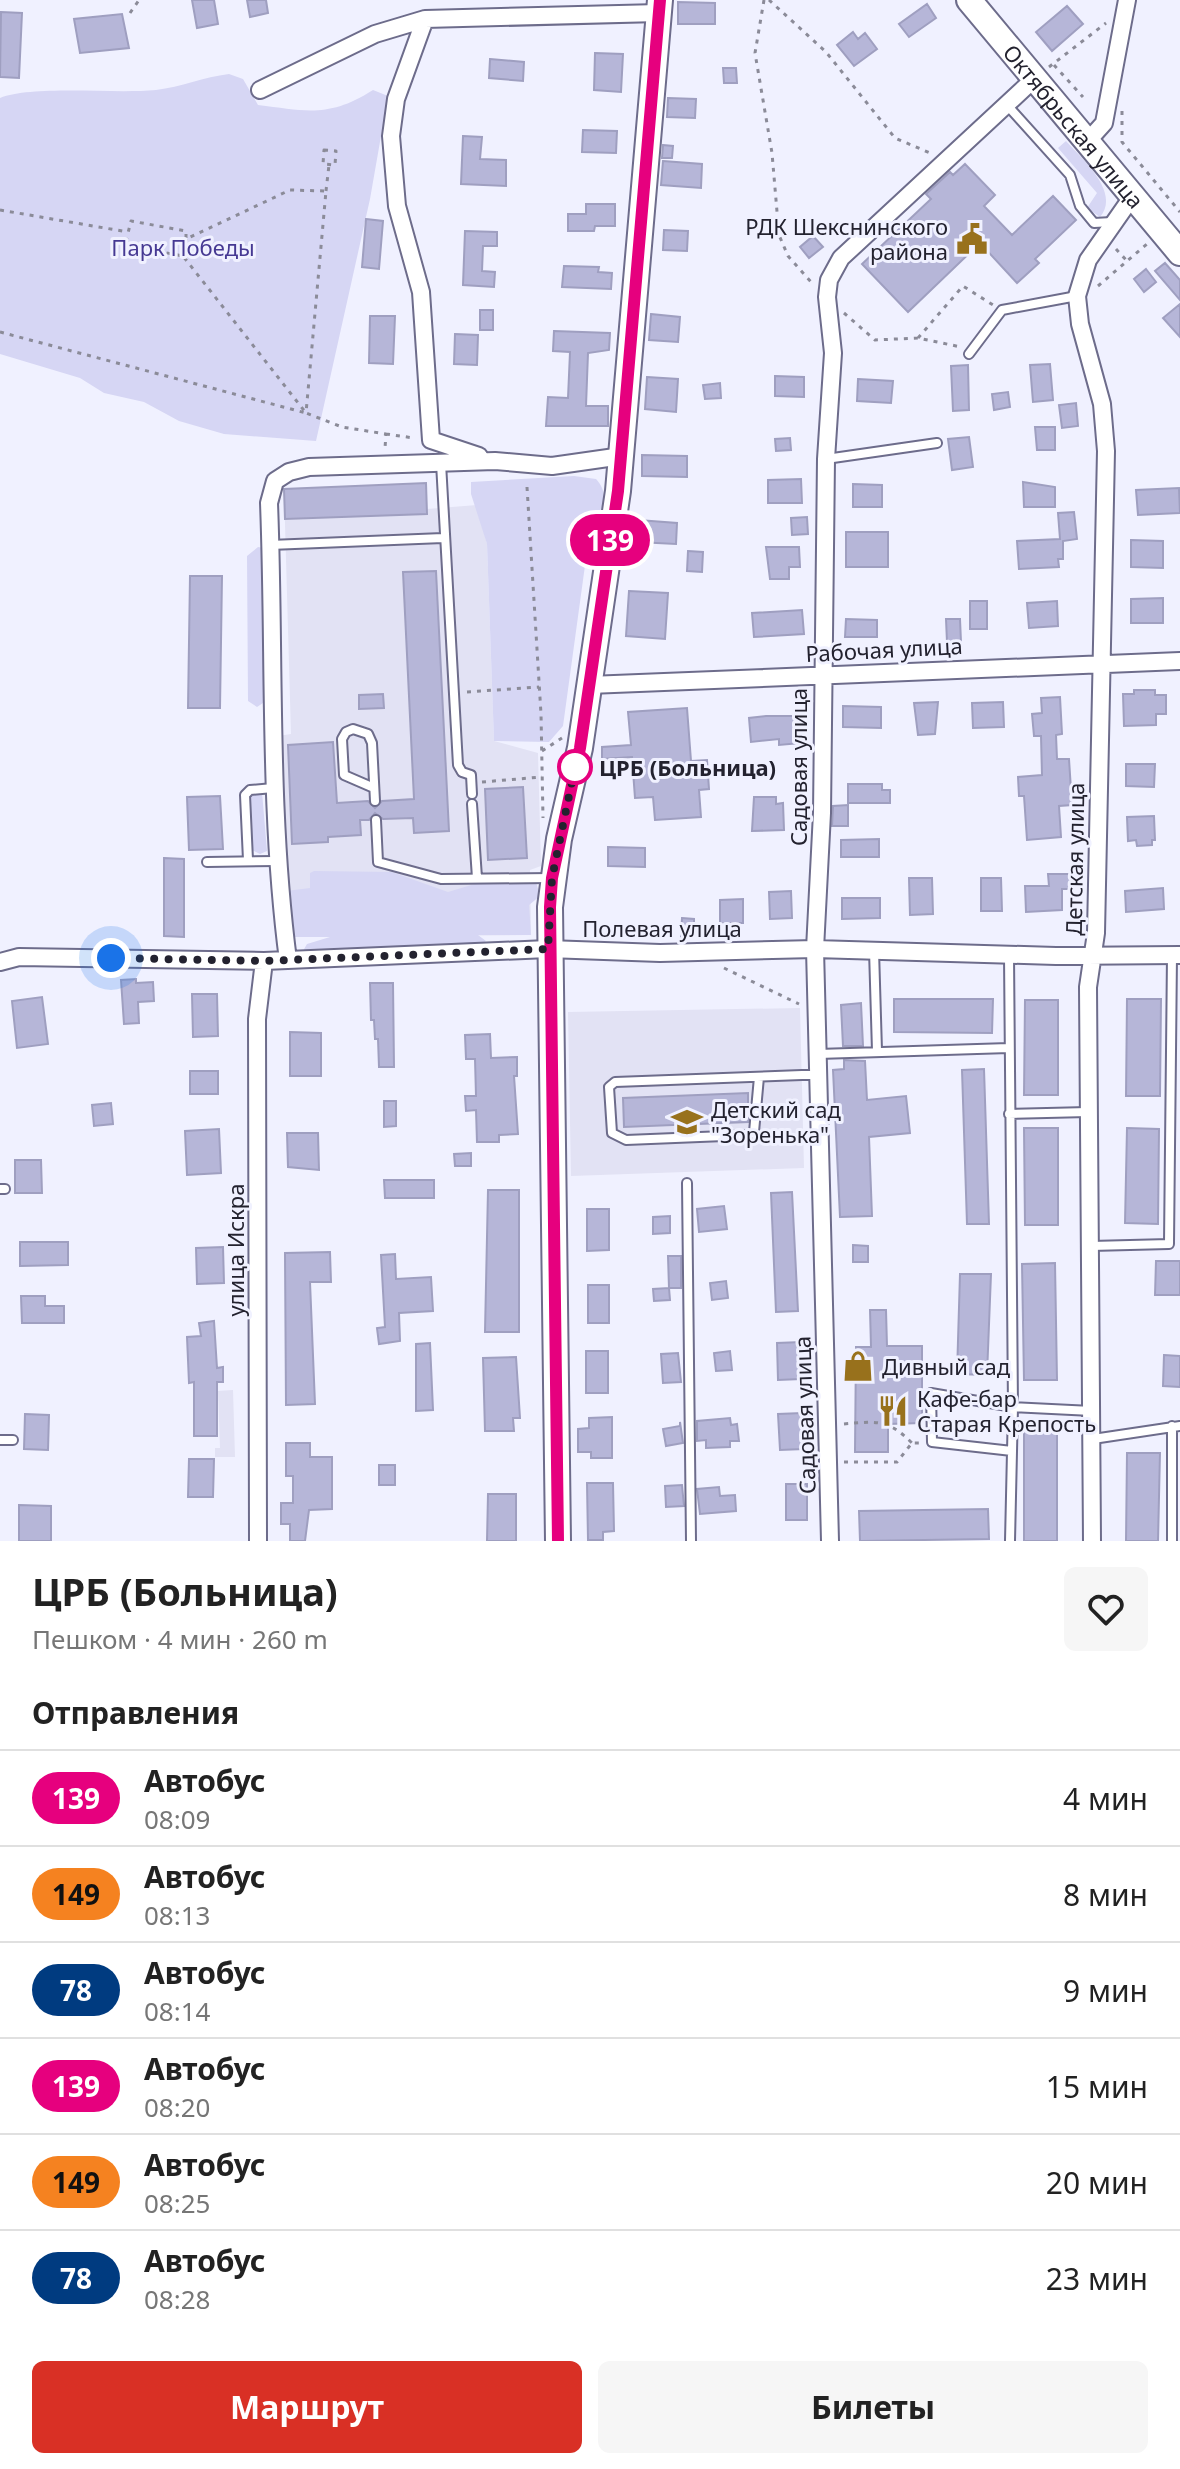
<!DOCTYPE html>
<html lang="ru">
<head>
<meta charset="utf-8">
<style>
  :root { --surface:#fff; --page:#f6f6f6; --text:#222; --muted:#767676; --line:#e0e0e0; --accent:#d93025 }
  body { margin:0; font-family:"Noto Sans",sans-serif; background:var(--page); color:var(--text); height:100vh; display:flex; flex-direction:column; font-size:30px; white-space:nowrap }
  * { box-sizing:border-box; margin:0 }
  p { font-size:26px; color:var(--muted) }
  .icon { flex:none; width:44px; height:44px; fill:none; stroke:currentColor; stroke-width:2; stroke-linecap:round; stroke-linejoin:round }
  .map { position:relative; height:1541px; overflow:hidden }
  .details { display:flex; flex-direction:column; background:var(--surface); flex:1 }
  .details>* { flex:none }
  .badge { padding:0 16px; border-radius:26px; font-size:28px; line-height:52px }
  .you { position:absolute; width:40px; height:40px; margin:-20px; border:6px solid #fff; border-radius:50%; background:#1a73e8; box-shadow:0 0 0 12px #1a73e833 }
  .map>.badge { position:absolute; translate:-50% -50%; box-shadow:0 0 0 4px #fff }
  h2 { padding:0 32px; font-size:30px; line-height:72px }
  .round { display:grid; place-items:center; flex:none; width:84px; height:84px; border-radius:12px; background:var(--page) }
  .headline { display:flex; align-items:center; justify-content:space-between; height:136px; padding:0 32px }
  h1 { font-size:38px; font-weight:700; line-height:60px }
  .button { display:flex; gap:16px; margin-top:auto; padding:16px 32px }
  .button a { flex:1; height:92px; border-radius:12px; background:var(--accent); color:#fff; font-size:32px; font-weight:700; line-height:92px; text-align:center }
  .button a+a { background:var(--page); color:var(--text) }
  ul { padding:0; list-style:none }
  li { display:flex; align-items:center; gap:24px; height:96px; padding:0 32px; border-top:2px solid var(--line) }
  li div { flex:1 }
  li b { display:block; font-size:30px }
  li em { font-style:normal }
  li .badge { min-width:88px; font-weight:700; text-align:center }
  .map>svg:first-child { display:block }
</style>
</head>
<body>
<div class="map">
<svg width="1180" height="1541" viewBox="0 0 1180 1541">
  <rect width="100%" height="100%" fill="#f0f1ff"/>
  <path fill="#e2e2f4" d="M426,483l1,26 50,-4 10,39 7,197 44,12 3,113 -11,4 1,65 -238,2 -7,-46 -8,-155 13,-2 -7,-245z
    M800,1008l4,160 -233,8 -3,-164z
    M233,1390l2,67h-20v-9h5l-2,-57z"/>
  <path fill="#d6d6f4" d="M229,74l14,5 15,26c49,6 71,13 115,-15l15,6 -18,103 -54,242 -92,-7 -45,-13 -35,-19 -40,-9 -24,-15 -80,-24v-256c33,-13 114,-4 156,-8 25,-3 48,-13 73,-16z
    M1066,141c16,18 55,51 34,76l-13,-9 10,-15 -39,-45z
    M574,476l22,3c16,17 4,33 -6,50l-27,197 -14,16 -55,-1 -7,-197 -16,-50v-12z
    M258,547l6,1 1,15 -2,140 -6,4 -9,-6 -1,-145z
    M262,792l5,59 -7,3 -8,-4 -3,-52 3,-5z
    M314,871l78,1 56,20 30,-9 58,-1 4,14 -11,9 2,30h-53l8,6 -10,6 -173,4 4,-7 23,-7h-37l-7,-46 24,-3v-15z"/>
  <path fill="#b6b6d8" stroke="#9f9fc0" stroke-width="2" d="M192,0h22l4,24 -21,4z
    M247,0h19l2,13 -18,4z
    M678,2l37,1v21h-37z
    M927,4l9,14 -27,19 -10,-13z
    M1067,6l16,18 -31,27 -16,-19z
    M1,12l21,1 -3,65 -19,-1z
    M122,14l7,34 -49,5 -6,-34z
    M853,32l5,7 7,-6 12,16 -23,17 -17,-21z
    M595,53l28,1 -2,38 -27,-2z
    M490,59l34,3 -1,19 -34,-3z
    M723,68h13l1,15h-13z
    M668,98l28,1 -1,19 -28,-1z
    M583,130l34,1 -1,22 -34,-1z
    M463,136l19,1 -2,22 26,1v26l-45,-2z
    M663,145l10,1 -1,12h-10z
    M663,161l39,3 -1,24 -40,-3z
    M965,164l30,31 -11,11 28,29 41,-39 23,24 -41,39 4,4 -22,20 -37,-40 -72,69 -46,-48 69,-65 -5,-5 24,-22 3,3z
    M586,204h29v22h-20l-1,5h-26v-17h18z
    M366,219l17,2 -4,48 -17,-2z
    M664,230l24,1 -1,20 -24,-1z
    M465,231l32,1v14h-14l-1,25 13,1 -1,15 -31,-2z
    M813,236l10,11 -14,11 -9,-11z
    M1165,263l15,17v20l-25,-29z
    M564,266l35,1 -1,5 14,1 -1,16 -49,-2z
    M1146,269l10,13 -12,10 -10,-13z
    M1180,304v33l-17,-19z
    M480,310h13v20h-13z
    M651,314l29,3 -2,25 -29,-2z
    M370,316h25l-2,48 -24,-1z
    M554,331l56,2 -1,17 -21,3 -2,53h22v20h-62l2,-29 20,1 2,-46 -17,-1z
    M455,334l23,1 -1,30 -23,-1z
    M1050,364l3,36 -20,2 -3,-37z
    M968,365l1,45 -16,1 -2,-45z
    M775,376l29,1v20l-29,-1z
    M647,377l31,2 -2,33 -31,-3z
    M858,379l35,2 -2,22 -34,-2z
    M720,383l1,15 -16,1 -2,-14z
    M1008,392l2,15 -16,3 -2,-16z
    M1076,403l2,23 -16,2 -3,-23z
    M1035,427h20v23h-18z
    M969,437l4,30 -21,3 -4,-31z
    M790,438l1,12 -15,1 -1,-12z
    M642,455l45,1v21l-45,-1z
    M801,479l1,24h-34v-23z
    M1023,482l32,5v20h-31z
    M426,483l1,31 -142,5 -1,-30z
    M853,484l29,1v22h-29z
    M1179,488l1,25 -42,2 -2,-25z
    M1074,512l3,27 -14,2v18h-5l1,8 -40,2 -2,-28 43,-2 -2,-26z
    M807,517l1,17 -16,1 -1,-17z
    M638,520l39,3 -1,21 -39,-2z
    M846,532h42v35h-42z
    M1131,540l32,1v27l-32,-1z
    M766,547h33l1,20h-11v12h-19z
    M688,551l15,1 -1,20 -15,-1z
    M436,571l13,260 -35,2 -1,-15 -30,1 -8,-6 -6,7h-9l1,15 -33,2v5l-36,2 -4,-99 45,-3 4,61 31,-2 7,7 7,-7 32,-2 -11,-227z
    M190,576h32l-2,132h-32z
    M629,591l39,2 -3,46 -39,-3z
    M1163,598v25h-32v-24z
    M970,601h17v28h-17z
    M1057,601l1,25 -29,2 -2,-25z
    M802,610l2,24 -50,3 -2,-24z
    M846,619l31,1v17h-32z
    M946,619h14l1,23h-14z
    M1134,690h21v5h11v19h-10v11l-32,1 -1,-32h11z
    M383,694l1,14 -25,1v-14z
    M1060,697l2,37 -6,1 1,24h12l3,46 -13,1 2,31 -34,3 -3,-44h-5l-1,-19 24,-2 -1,-39h-7l-2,-22 10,-1 -1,-15z
    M938,702l-3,32 -17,1 -4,-32z
    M1003,702l1,25 -31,1 -1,-25z
    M843,706l38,1v21l-38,-1z
    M687,708l4,53 16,-1 2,29 -10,1 2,27 -46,3 -2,-23 -18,1 -3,-41 -30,2v-12l29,-2 -3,-33z
    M766,716h31l3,27 -21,2v-6l-28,3 -2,-24z
    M1126,764h29l-1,23 -28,-1z
    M848,784h34v6h8v13h-42z
    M523,787l4,71 -39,2 -3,-71z
    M220,796l3,53 -34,1 -2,-53z
    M754,797h22v7l7,-1 1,27 -32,1z
    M848,805v21h-16l1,-20z
    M1154,816l1,24h-3v5l-15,1 -1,-6 -8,1 -1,-24z
    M879,839v18h-38v-17z
    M608,847l37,1v19l-37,-1z
    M164,858l20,1v78l-20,-1z
    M1048,874h22l1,15h-9v21l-36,2 -1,-26h24z
    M909,878h23l1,36 -23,1z
    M981,878h20l1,33h-21z
    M1163,888l1,21 -38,3 -1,-21z
    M791,891l1,27 -22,1 -1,-27z
    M842,898h38v20l-38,1z
    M743,899v24h-23v-23z
    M682,918l12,1v18h-13z
    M136,979v4l17,-1 1,19 -16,1 1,21 -15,1 -3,-44z
    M370,983h23l1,84h-15l-1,-28h-3l-1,-19h-3z
    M192,994h25l1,42 -25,1z
    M42,997l6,47 -31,4 -5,-47z
    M894,999h99l-1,34 -98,-1z
    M1127,999h34l-1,97h-34z
    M1025,1000h33v95h-34z
    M861,1003l2,43h-20l-2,-41z
    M290,1032l31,1v43h-31z
    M490,1034l1,24 26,-1v19h-3l4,58 -19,1v7h-22l-1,-32 -10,1 -1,-15h11l-1,-37h-9l-1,-24z
    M844,1060l21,1 2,39 39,-4 4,37 -41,4 3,79 -32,1 -7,-147 11,-1z
    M984,1069l5,155h-22l-5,-154z
    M190,1071h28v23h-28z
    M748,1093v29l-124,5 -1,-29z
    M384,1101h12v25l-12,1z
    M111,1103l2,21 -19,2 -2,-21z
    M1024,1128h34v97h-33z
    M1127,1128l32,1 -1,95 -33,-1z
    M219,1129l2,44 -34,2 -2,-44z
    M287,1133h31l1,37 -31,-3z
    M471,1153v13h-16l-1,-12z
    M15,1160h26l1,33h-27z
    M384,1180h50v18h-49z
    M488,1190h31v142h-34z
    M792,1192l6,119 -22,1 -5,-119z
    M724,1206l3,23 -28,3 -2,-23z
    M587,1209h22v41l-22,1z
    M670,1216v17l-17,1v-17z
    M20,1242h48v23l-48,1z
    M853,1245l15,1v16h-15z
    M223,1247l1,36 -27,1 -1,-36z
    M330,1252l1,30h-21l5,122 -29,1 -1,-152z
    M395,1254l1,25 35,-2 2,34 -34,2 1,28 -21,3 -2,-16 8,-1 -4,-72z
    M668,1256h13v32h-12z
    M1156,1261h24v34h-25z
    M1055,1263l2,117h-33l-2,-116z
    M960,1274h31l-4,101 -30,-1z
    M726,1281l2,17 -16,2 -2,-17z
    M588,1285h21v38h-21z
    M669,1288l1,12 -16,1 -1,-12z
    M21,1296h24v10h19v17h-42z
    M870,1310h16l1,36h35v77l-34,1v28h-33l1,-105h15z
    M214,1321l3,47 6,-1v15h-6v54h-23v-54l-5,1 -2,-46 14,-1 -2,-13z
    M801,1342v37l-23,1 -1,-37z
    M430,1343l3,67 -17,1v-67z
    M586,1351h22v42h-22z
    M730,1351l2,19 -16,1 -2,-18z
    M678,1353l3,29 -18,1 -2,-29z
    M1164,1355l16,1v31l-17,-1z
    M516,1357l4,61h-7l1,13h-29l-2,-73z
    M802,1413l2,36 -24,1 -2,-36z
    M25,1414l24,1 -1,35 -24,-1z
    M612,1417v41h-21v-6h-13v-23l11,-1v-10z
    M730,1418l1,7 6,-1 2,17h-9v6l-24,1v-8l-9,1v-20z
    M680,1422l3,21 -17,3 -3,-17 17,-3z
    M1024,1431h33v110h-33z
    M286,1443h24v14h22v52l-23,1 -4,31h-15v-17h-9v-21h12v-27h-7z
    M1127,1453h33l-2,88h-32z
    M189,1459h25l-1,38h-25z
    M379,1465h16v20h-16z
    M587,1483h26l1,48 -11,1v8h-15z
    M786,1484h21v36h-21z
    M682,1485l2,21 -18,1 -1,-21z
    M719,1487l1,9 15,-1 1,16 -36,3 -3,-25z
    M488,1494h28v47h-29z
    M19,1505l32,1v35h-32z
    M988,1509l1,30 -129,2 -1,-30z"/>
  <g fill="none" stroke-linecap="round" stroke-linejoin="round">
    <defs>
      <path id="lane" d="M1007,105l63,70 10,31 14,17 18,-1
        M969,354l33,-44 75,-14
        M826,459l111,-16
        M441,463l17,302 4,7 9,3 1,19
        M270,545l173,-7
        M374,788l-30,-13 -2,-36 4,-7 7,-3 15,5 4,9 3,58
        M472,804l5,74
        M376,820l2,42 63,17 110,-1
        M248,860l-3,-65 5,-5 23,-2
        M207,862l69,-1
        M874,950l3,101
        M1009,955l4,452 -3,134
        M818,1054l191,-6
        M759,1077l-5,55 -5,3 -123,5 -14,-7 -3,-46 6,-5 187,-7h15
        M1009,1114l79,-2
        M687,1183l4,358
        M0,1189h5
        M1091,1246l78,-2 3,-289
        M1093,1439l87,-13
        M0,1440h13
        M1012,1451l-80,-9 -1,-49 82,14 79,4
        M1172,1541v-115"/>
      <path id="street" d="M425,19l-29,80 -5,37 6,70 24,86 10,148 48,16
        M260,90l115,-56 50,-15 234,-6
        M1086,143l18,-20 23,-123
        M589,685l591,-24
        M288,960c-20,-153 -13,-304 -19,-457l6,-22 14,-9 20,-5 186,-6 57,5 70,-10
        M0,962l19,-5 245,4 284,-12 112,4 155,-4 241,7 124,-1
        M258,1541l-1,-522 7,-58
        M830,1541l-15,-592 7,-136 4,-354 7,-106 -6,-56 2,-17 12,-22 192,-178
        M1092,1541l-4,-554 8,-54 10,-482 -4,-47 -22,-80 -3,-28 11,-36 44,-63"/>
      <g id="secondary">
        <path id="s1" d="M969,0l211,253"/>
        <path d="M558,1541l-8,-634 9,-68 21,-91 38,-257 42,-491"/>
      </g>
    </defs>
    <use href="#lane" stroke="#6d6c8b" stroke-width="12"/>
    <use href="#street" stroke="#6d6c8b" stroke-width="20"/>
    <use href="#secondary" stroke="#6d6c8b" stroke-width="28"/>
    <path stroke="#8b8b98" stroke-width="3" stroke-dasharray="4 6" stroke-linecap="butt" d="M764,0l-9,53 17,100 7,82 9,21 24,27
      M769,0l57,52 69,86 35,15
      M130,13l9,-13
      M1054,65l29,32
      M1049,67l57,-44
      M1122,111v31l58,70
      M324,150l12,1 -1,14 -12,-1z
      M326,191l3,-26
      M0,210l128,22
      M186,239l-3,17 -58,-11 6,-24 55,10v8l104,-49 36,1 -20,222 36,14 44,7 -1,14
      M1116,249l11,12
      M1098,286l49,-42
      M844,313l31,27 43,-2 43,9
      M0,332l306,81 -123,-157
      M918,338l45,-52 30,19
      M386,434l28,4
      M527,487l14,227 2,104
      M467,692l72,-5
      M542,751l20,-13
      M482,782l60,-5
      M724,968l75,36
      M844,1424c33,-3 44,-5 68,19
      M844,1462h53l15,-19h8"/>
    <use href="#lane" stroke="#fff" stroke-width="8"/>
    <use href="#street" stroke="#fff" stroke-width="16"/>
    <use href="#secondary" stroke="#fff" stroke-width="24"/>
  </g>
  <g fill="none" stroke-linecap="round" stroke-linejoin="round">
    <defs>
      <path id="line" d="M558,1541l-8,-634 2,-29 28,-130 38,-257 42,-491"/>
    </defs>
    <use href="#line" stroke="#fff" stroke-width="18"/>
    <use href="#line" stroke="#e6007e" stroke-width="12"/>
    <path stroke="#23222f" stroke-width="8" stroke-dasharray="0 14.4" d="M111,958l153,3 284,-12 4,-71 23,-111"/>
  </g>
  <defs>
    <symbol id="civic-bare" viewBox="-9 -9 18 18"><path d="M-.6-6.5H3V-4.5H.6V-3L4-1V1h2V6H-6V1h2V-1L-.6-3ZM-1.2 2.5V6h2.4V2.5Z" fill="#98711c" stroke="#f0f1ff" stroke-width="2.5" paint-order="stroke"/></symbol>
    <symbol id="school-bare" viewBox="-9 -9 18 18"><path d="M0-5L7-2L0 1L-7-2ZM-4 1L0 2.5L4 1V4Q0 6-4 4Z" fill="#98711c" stroke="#f0f1ff" stroke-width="2.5" paint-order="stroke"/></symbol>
    <symbol id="shop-bare" viewBox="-9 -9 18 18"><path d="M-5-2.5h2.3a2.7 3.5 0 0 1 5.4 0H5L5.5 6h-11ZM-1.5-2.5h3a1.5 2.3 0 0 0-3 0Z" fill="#98711c" stroke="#f0f1ff" stroke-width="2.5" paint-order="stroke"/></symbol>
    <symbol id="restaurant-bare" viewBox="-9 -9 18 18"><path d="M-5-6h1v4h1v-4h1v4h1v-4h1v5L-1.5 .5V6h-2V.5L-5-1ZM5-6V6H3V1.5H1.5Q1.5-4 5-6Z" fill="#98711c" stroke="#f0f1ff" stroke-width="2.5" paint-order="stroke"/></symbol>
  </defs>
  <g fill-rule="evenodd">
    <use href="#civic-bare" x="950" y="217" width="44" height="44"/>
    <use href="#school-bare" x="665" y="1100" width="44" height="44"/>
    <use href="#shop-bare" x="836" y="1344" width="44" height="44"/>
    <use href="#restaurant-bare" x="871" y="1389" width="44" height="44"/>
  </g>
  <circle fill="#fff" stroke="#e6007e" stroke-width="4" cx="575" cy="767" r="16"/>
  <g text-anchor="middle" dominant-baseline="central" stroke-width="6" stroke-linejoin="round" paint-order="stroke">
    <g font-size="22" fill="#23222f" stroke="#f0f1ff">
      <text stroke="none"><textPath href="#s1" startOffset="164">Октябрьская улица</textPath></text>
      <text transform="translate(884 649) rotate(-3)">Рабочая улица</text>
      <text transform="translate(798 767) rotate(-90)">Садовая улица</text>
      <text transform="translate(1074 859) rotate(-89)">Детская улица</text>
      <text x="662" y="928">Полевая улица</text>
      <text transform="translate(235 1250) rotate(-90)">улица Искра</text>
      <text transform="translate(804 1415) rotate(-92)">Садовая улица</text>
    </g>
    <g font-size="22" fill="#23222f" stroke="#f0f1ff" text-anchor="start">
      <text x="948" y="226" text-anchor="end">РДК Шекснинского<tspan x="948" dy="25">района</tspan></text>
      <text x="711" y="1109">Детский сад<tspan x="711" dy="25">"Зоренька"</tspan></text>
      <text x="882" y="1366">Дивный сад</text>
      <text x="917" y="1398">Кафе-бар<tspan x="917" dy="25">Старая Крепость</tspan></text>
    </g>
    <g font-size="22" fill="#463993" stroke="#f0f1ff">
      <text x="183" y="247">Парк Победы</text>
    </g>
    <g font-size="22" font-weight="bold" fill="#23222f" stroke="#f0f1ff" text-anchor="start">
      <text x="599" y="767">ЦРБ (Больница)</text>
    </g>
  </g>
</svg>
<div class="you" style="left:111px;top:958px"></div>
<b class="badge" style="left:610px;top:540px;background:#e6007e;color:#fff">139</b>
</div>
<section class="details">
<div class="headline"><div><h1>ЦРБ (Больница)</h1><p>Пешком · 4 мин · 260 m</p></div><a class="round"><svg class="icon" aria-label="heart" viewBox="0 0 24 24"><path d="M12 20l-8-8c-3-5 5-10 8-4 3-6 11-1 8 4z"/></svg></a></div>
<h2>Отправления</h2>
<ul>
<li><span class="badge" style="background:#e6007e;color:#fff">139</span><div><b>Автобус</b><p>08:09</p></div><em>4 мин</em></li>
<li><span class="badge" style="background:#f58220;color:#111">149</span><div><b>Автобус</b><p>08:13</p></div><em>8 мин</em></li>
<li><span class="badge" style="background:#003b80;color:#fff">78</span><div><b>Автобус</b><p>08:14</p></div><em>9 мин</em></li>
<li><span class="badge" style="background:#e6007e;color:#fff">139</span><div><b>Автобус</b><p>08:20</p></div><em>15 мин</em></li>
<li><span class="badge" style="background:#f58220;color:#111">149</span><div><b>Автобус</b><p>08:25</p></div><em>20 мин</em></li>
<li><span class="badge" style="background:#003b80;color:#fff">78</span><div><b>Автобус</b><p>08:28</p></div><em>23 мин</em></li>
</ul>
<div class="button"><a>Маршрут</a><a>Билеты</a></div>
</section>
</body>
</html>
